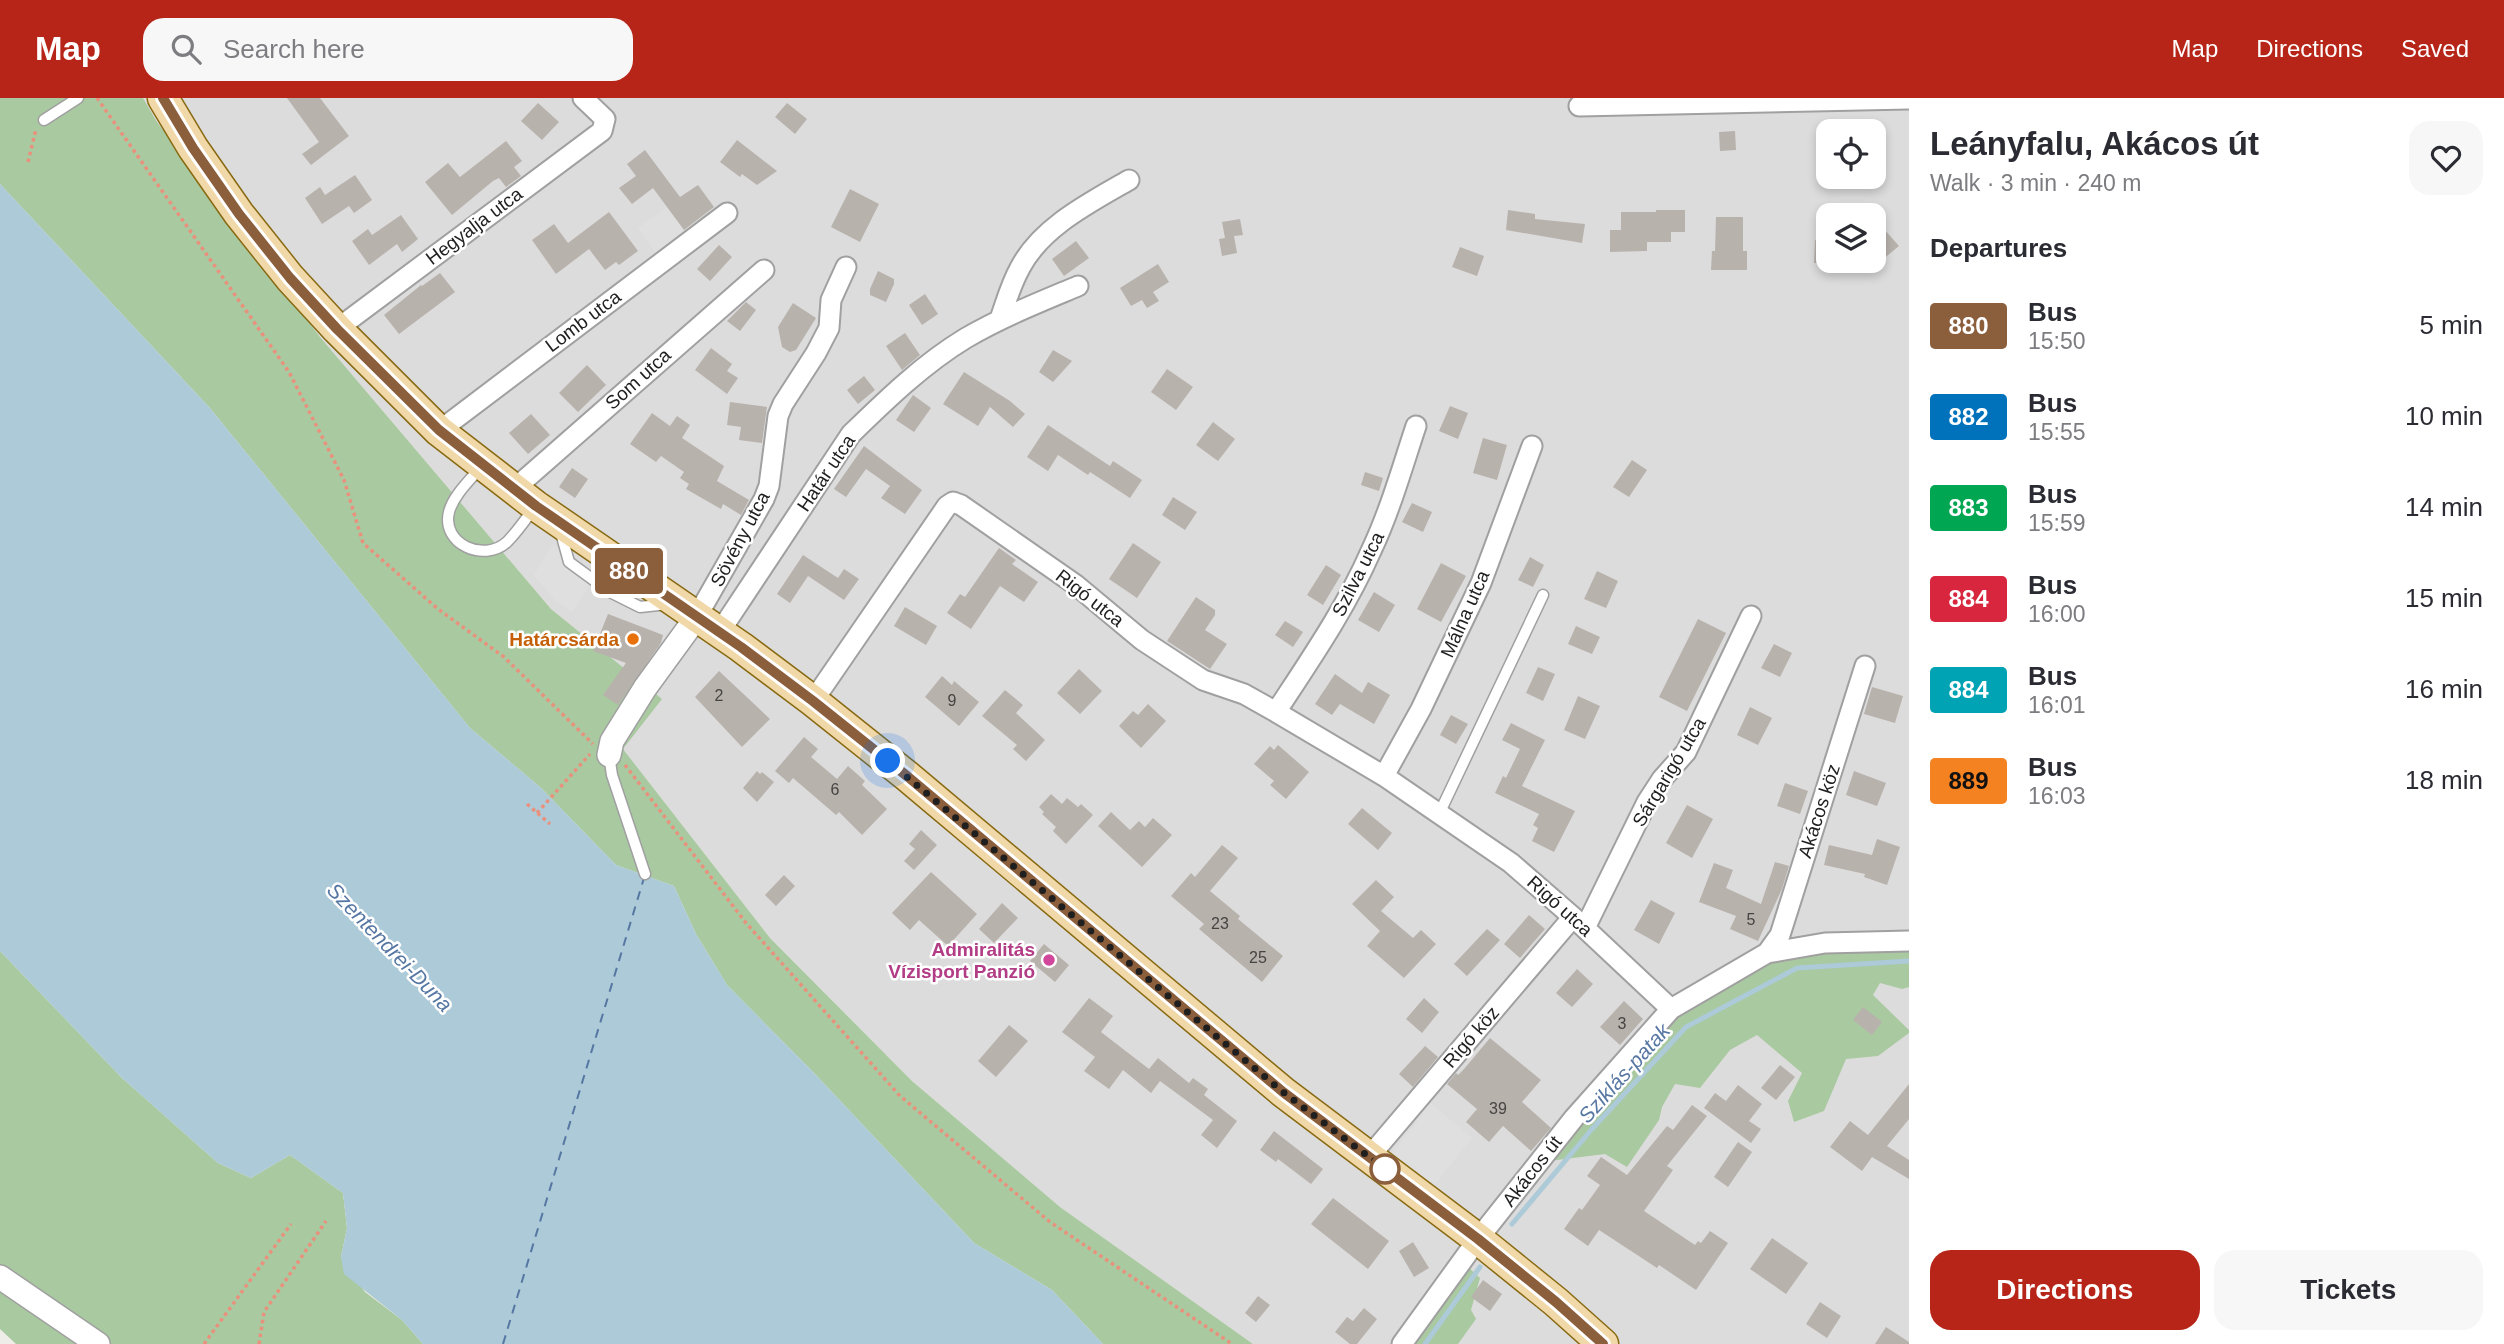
<!DOCTYPE html>
<html lang="en">
<head>
<meta charset="utf-8">
<style>
  :root { --surface:#fff; --page:#f7f7f7; --text:#2b2b33; --muted:#7c7c81; --accent:#b62518 }
  body { margin:0; font-family:Arial,sans-serif; background:var(--page); color:var(--text); height:100vh; display:flex; flex-direction:column; font-size:26px; white-space:nowrap }
  * { box-sizing:border-box; margin:0 }
  p { font-size:23px; color:var(--muted) }
  .icon { flex:none; width:38px; height:38px; fill:none; stroke:currentColor; stroke-width:2; stroke-linecap:round; stroke-linejoin:round }
  .map { position:relative; flex:1; overflow:hidden }
  .details { display:flex; flex-direction:column; background:var(--surface); width:595px }
  .details>* { flex:none }
  .badge { padding:0 14px; border-radius:5px; font-size:24px; line-height:46px }
  .fabs { position:absolute; left:1816px; top:21px; display:grid; gap:14px }
  .fabs a { display:grid; place-items:center; width:70px; height:70px; border-radius:14px; background:var(--surface); box-shadow:0 4px 10px #0003; font-size:35px }
  .you { position:absolute; width:35px; height:35px; margin:-18px; border:5px solid #fff; border-radius:50%; background:#1a73e8; box-shadow:0 0 0 10px #1a73e833 }
  .map>.badge { position:absolute; translate:-50% -50%; box-shadow:0 0 0 4px #fff }
  h2 { padding:0 21px; font-size:26px; line-height:63px }
  .round { display:grid; place-items:center; flex:none; width:74px; height:74px; border-radius:21px; background:var(--page) }
  .head { display:flex; align-items:center; justify-content:space-between; height:119px; padding:0 21px }
  h1 { font-size:33px; font-weight:700; line-height:52px }
  .action { display:flex; gap:14px; margin-top:auto; padding:14px 21px }
  .action a { flex:1; height:80px; border-radius:21px; background:var(--accent); color:#fff; font-size:28px; font-weight:700; line-height:80px; text-align:center }
  .action a+a { background:var(--page); color:var(--text) }
  ul { padding:0; list-style:none }
  li { display:flex; align-items:center; gap:21px; height:91px; padding:0 21px }
  li div { flex:1 }
  li b { display:block; font-size:26px }
  li em { font-style:normal }
  li .badge { min-width:77px; font-weight:700; text-align:center }
  header { display:flex; align-items:center; gap:42px; box-sizing:border-box; height:98px; padding:0 35px; background:var(--accent); color:#fff }
  header strong { font-size:33px }
  nav { display:flex; gap:38px; margin-inline-start:auto; font-size:24px }
  .search { width:490px; height:63px; background:var(--page); display:flex; align-items:center; gap:18px; box-sizing:border-box; padding:0 24px; border-radius:21px; color:var(--muted); font-size:26px }
  main { display:flex; flex:1; min-height:0 }
  .map>svg:first-child { display:block }
</style>
</head>
<body>
<header>
<strong>Map</strong>
<div class="search"><svg class="icon" aria-label="search" viewBox="0 0 24 24"><circle cx="10" cy="10" r="6"/><path d="M15 15l6 6"/></svg>Search here</div>
<nav><a>Map</a><a>Directions</a><a>Saved</a></nav>
</header>
<main>
<div class="map">
<svg width="1909" height="1246" viewBox="0 0 1909 1246">
  <rect width="100%" height="100%" fill="#efede7"/>
  <path fill="#dddcdc" fill-rule="evenodd" d="M143,0h1766v1246h-656l-193,-137 -148,-126 -142,-143 -147,-189 38,-50 -110,-90 -231,-272 -163,-215zM1829,33h45v46h-45zM1829,117h45v46h-45z"/>
  <path fill="#a9c9a0" d="M0,0h143l14,24 163,215 231,272 111,90 -39,50 147,189 142,143 148,126 193,137h-150l-51,-54 -78,-47 -160,-170 -87,-88 -31,-51 -22,-48 -58,-21 -75,-77 -71,-60 -261,-321 -209,-223z
    M1909,851v38l-7,2 -22,-6 -7,12 36,35v3l-31,23 -32,3 -22,52 -30,11 -6,-21 14,-28 -45,-38 -27,15 -30,38 -25,-4 -13,23 -3,13 -32,47 -22,-13 -56,7 40,-51 90,-95 84,-49 30,-10z
    M0,853l122,127 96,85 33,15 39,-23 53,38 4,35 -6,29 24,35 37,28 21,24h-407l-16,-15z
    M1468,1169l12,11 -9,32 5,9 -18,25h-46z"/>
  <path fill="#dfdfdf" d="M667,109l20,28 -29,21 -20,-28z
    M553,446l44,30 -25,38 -18,-13 -20,-24z
    M1421,997l51,43 -48,60 -43,-32 37,-45 -11,-9z"/>
  <path fill="#accad7" d="M0,86l209,223 261,321 71,60 75,77 58,21 22,48 31,51 87,88 160,170 78,47 51,54h-680l-21,-24 -58,-46 -3,-17 6,-29 -4,-35 -53,-38 -39,23 -33,-15 -96,-85 -122,-127z"/>
  <g fill="none" stroke-linecap="round" stroke-linejoin="round">
    <path stroke="#accad7" stroke-width="5" d="M1512,1126l80,-95 94,-102 111,-59 112,-7
      M1425,1246l55,-77"/>
    <path stroke="#5777a3" stroke-width="2" stroke-dasharray="9 7" stroke-linecap="butt" d="M503,1246l141,-466"/>
  </g>
  <path fill="#b8b2ad" d="M287,0h33l29,38 -38,29 -9,-11 17,-12z
    M538,5l21,19 -17,18 -21,-19z
    M787,5l20,16 -12,15 -20,-17z
    M1735,33l1,19 -16,1 -1,-19z
    M737,42l40,31 -20,14 -15,-11 -2,3 -20,-15z
    M506,43l16,20 -8,6 7,9 -15,11 -7,-9 -6,3 -41,34 -27,-33 23,-19 12,14z
    M645,52l35,47 18,-12 16,22 -30,23 -31,-42 -21,16 -13,-16 17,-12 -9,-12z
    M355,77l17,25 -18,13 -5,-7 -27,18 -17,-26 15,-11 5,8z
    M850,91l29,15 -19,38 -29,-15z
    M1508,112l27,4v5l50,5 -3,19 -76,-13z
    M1656,112h29v22h-14v10h-24v9l-37,1v-22h11v-18h35z
    M609,114l29,39 -19,14 -3,-3 -11,8 -16,-21 -33,25 -24,-34 22,-16 14,19z
    M401,117l17,24 -16,13 -5,-8 -28,21 -17,-24 16,-12 4,6z
    M1716,119h27v34h4v19h-36l1,-19h3z
    M1240,121l3,16 -9,1 3,17 -15,3 -3,-17 6,-1 -3,-16z
    M1884,131l15,17 -17,14 -8,-9v-14z
    M1815,142h14v24l-15,-1z
    M1076,143l13,17 -25,18 -12,-17z
    M719,147l13,12 -22,24 -13,-12z
    M1460,149l24,9 -7,20 -25,-9z
    M1158,166l11,18 -16,10 6,9 -12,7 -5,-8 -11,6 -11,-18z
    M878,173l16,8v5l-8,18 -16,-7v-6z
    M440,175l15,19 -56,42 -15,-19 37,-30 1,1z
    M925,196l13,20 -16,11 -13,-20z
    M746,204l10,8 -16,21 -13,-10z
    M793,205l23,15 -20,32 -6,2 -8,-5 -4,-20z
    M905,235l15,22 -18,15 -16,-24z
    M711,250l21,16 -5,7 11,7 -11,16 -32,-24z
    M1053,252l19,11 -19,21 -14,-10z
    M587,267l19,20 -28,27 -19,-19z
    M1167,271l26,18 -17,23 -25,-18z
    M964,274l46,29 15,13 -12,13 -23,-20 -12,19 -35,-22z
    M864,278l11,14 -17,14 -11,-14z
    M913,297l18,13 -17,24 -18,-12z
    M730,304l37,5 -5,36 -23,-3 2,-13 -14,-2z
    M1450,308l18,7 -10,26 -19,-8z
    M652,315l18,13 7,-10 13,9 -8,13 42,28 -7,15 32,19 -8,15 -18,-11 -2,5 -35,-20 3,-5 -9,-6 4,-6 -23,-16 -5,6 -26,-18z
    M531,316l19,21 -22,19 -19,-21z
    M1213,324l22,17 -17,22 -22,-16z
    M1048,327l62,41 3,-5 29,19 -12,18 -40,-26 -2,3 -30,-20 -10,16 -21,-14z
    M1483,340l24,7 -10,35 -24,-7z
    M864,348l58,44 -17,24 -24,-16 9,-12 -24,-17 -20,28 -12,-8z
    M1632,362l15,10 -18,27 -16,-10z
    M572,370l16,11 -13,19 -16,-11z
    M1365,374l18,6 -4,13 -18,-6z
    M1173,399l24,15 -12,18 -23,-15z
    M1412,405l20,9 -9,20 -21,-10z
    M1133,445l28,19 -24,36 -28,-19z
    M999,450l17,12 -4,4 26,18 -14,20 -24,-16 -29,43 -24,-16 13,-19 5,3z
    M803,457l35,23 6,-9 15,10 -15,21 -36,-24 -18,27 -13,-9z
    M1530,459l14,8 -11,22 -15,-7z
    M1441,465l25,13 -25,46 -24,-13z
    M1326,467l15,10 -18,30 -16,-10z
    M1597,473l21,10 -12,27 -22,-9z
    M1374,494l21,13 -16,27 -21,-12z
    M1196,499l19,13v5l-10,15 22,14 -17,25 -43,-28z
    M905,509l32,19 -11,19 -32,-19z
    M608,516l55,21 -2,8 -43,62 -15,-10 23,-32 -33,-12z
    M1698,521l28,14 -39,78 -28,-14z
    M1285,523l18,11 -10,15 -18,-12z
    M1576,528l24,11 -8,17 -24,-10z
    M1774,546l18,9 -12,24 -19,-9z
    M1538,569l17,7 -12,27 -17,-8z
    M1079,571l23,22 -22,23 -23,-21z
    M719,573l51,48 -28,28 -47,-50z
    M1335,576l27,19 6,-11 22,13 -16,29 -34,-20 -8,11 -17,-11z
    M942,578l10,9 2,-4 25,21 -20,24 -34,-29z
    M1872,589l31,9 -8,27 -31,-9z
    M1005,592l18,15 -7,8 29,27 -19,21 -13,-12 4,-4 -35,-29z
    M1578,598l22,10 -15,33 -21,-9z
    M1148,606l18,17 -25,27 -22,-22 14,-15 5,4z
    M1750,609l22,11 -14,27 -21,-10z
    M1451,617l17,9 -12,20 -16,-9z
    M1511,625l34,17 -23,46 53,25 -21,41 -22,-11 6,-13 -5,-3 6,-11 -44,-21 8,-17 3,2 14,-29 -18,-9z
    M804,639l14,12 -7,8 26,22 11,-13 17,15 -3,4 25,24 -25,26 -23,-23 -3,3 -43,-37 -4,5 -14,-12z
    M1278,647l31,27 -23,27 -16,-14 4,-4 -20,-17 16,-18 4,4z
    M757,673l3,3 2,-2 12,10 -17,20 -14,-14z
    M1854,673l32,12 -9,23 -31,-11z
    M1785,685l23,8 -8,23 -23,-8z
    M1051,696l11,10 5,-6 11,9 3,-3 12,11 -27,29 -13,-13 3,-4 -14,-13 2,-2 -5,-5z
    M1687,707l26,14 -21,39 -26,-15z
    M1362,710l30,25 -14,17 -30,-26z
    M1111,714l19,18 9,-9 6,6 8,-9 19,17 -30,32 -44,-41z
    M921,732l16,15 -23,25 -10,-9 11,-12 -6,-5z
    M1877,741l23,8 -13,38 -23,-8 1,-3 -41,-9 5,-20 43,10z
    M1222,747l16,13 -28,33 30,25 -2,3 45,37 -21,26 -63,-53 5,-5 -33,-28 20,-23 4,4z
    M1775,764l14,4 -7,23 -24,52 -28,-12 6,-13 -37,-14 15,-39 19,7 -7,18 35,16z
    M931,774l46,42 -29,32 -29,-26 -9,10 -18,-17z
    M784,777l11,11 -19,20 -11,-11z
    M1376,782l18,17 -13,14 32,27 8,-8 15,14 -32,34 -37,-32 13,-15 -28,-27z
    M1651,802l24,13 -16,31 -25,-14z
    M1002,805l16,15 -24,25 -15,-14z
    M1529,817l16,14 -25,29 -16,-14z
    M1487,831l13,11 -33,36 -13,-12z
    M1044,846l25,21 -14,17 -25,-21z
    M1577,871l16,15 -21,23 -16,-14z
    M1089,900l24,18 -12,16 48,37 9,-11 31,25 4,-5 15,11 -4,6 33,26 -20,27 -16,-13 12,-15 -53,-39 -9,12 -28,-23 -14,19 -25,-18 11,-14 -33,-25z
    M1424,900l15,14 -17,21 -16,-14z
    M1624,903l19,18 -23,26 -20,-18z
    M1863,909l19,15 -10,13 -19,-15z
    M1009,927l19,16 -32,36 -18,-16z
    M1490,940l51,42 -19,22 29,26 -20,23 -28,-25 -14,16 -23,-20 11,-13 -30,-25 9,-11 2,2 6,-6z
    M1425,948l13,11 -25,30 -14,-13z
    M1780,967l15,12 -19,23 -15,-12z
    M1909,986v35l-22,27 22,14v19l-37,-22 -10,14 -32,-24 20,-26 18,14z
    M1738,987l24,19 -13,17 12,8 -10,14 -47,-35 11,-15 11,8z
    M1692,1007l15,11 -40,50 6,4 -29,41 51,34 3,-4 3,2 9,-12 18,12 -32,47 -37,-25 -2,3 -58,-38 -11,16 -24,-17 15,-21 3,2 18,-25 -13,-9 14,-19 26,18 40,-49 6,4z
    M1274,1033l49,38 -12,15 -33,-25 -2,3 -16,-12z
    M1738,1044l14,10 -24,35 -14,-10z
    M1333,1100l56,43 -21,28 -57,-45z
    M1772,1140l36,25 -22,31 -36,-25z
    M1413,1144l16,26 -15,9 -15,-26z
    M1483,1182l19,14 -12,17 -19,-14z
    M1258,1198l12,9 -14,17 -11,-9z
    M1820,1204l21,14 -14,22 -21,-14z
    M1364,1210l13,11 -20,25h-7l-15,-12 12,-15 6,4z
    M1886,1229l23,15v2h-34z"/>
  <g fill="none" stroke-linecap="round" stroke-linejoin="round">
    <defs>
      <path id="service" d="M44,22l34,-22
        M480,370c-11,13 -27,28 -31,44 -8,32 35,51 58,30 10,-10 19,-23 27,-34
        M561,435l8,29 41,30 30,15 28,-3
        M609,657l3,20 33,99
        M1439,716l104,-219"/>
      <path id="minor" d="M1579,8l330,-7
        M1000,221c6,-17 11,-35 20,-51 21,-41 71,-66 109,-88
        M337,231l265,-198 3,-12 -22,-21
        M439,333l288,-218
        M514,391l250,-219
        M696,520l68,-119 5,-13 9,-70 5,-12 33,-51 13,-25 2,-28 15,-33
        M719,535l132,-199c35,-34 72,-70 115,-96 36,-21 74,-36 112,-52
        M813,603l134,-195 6,-4 8,3 115,80 66,55 61,40 41,14 32,18 108,64 127,87 62,54 98,92
        M1276,614c34,-52 70,-104 95,-161 19,-40 31,-83 45,-125
        M1384,678l37,-67 60,-126 51,-137
        M1585,830l62,-126 15,-23 24,-27 65,-136
        M1767,855l13,-18 85,-269
        M1369,1059l204,-240
        M1402,1246l76,-105 96,-121 97,-109 96,-56 58,-10 84,-2"/>
      <path id="tertiary" d="M609,657l3,-14 33,-53 51,-70
        M0,1179l98,67"/>
      <path id="primary" d="M163,0l30,50 46,66 51,64 47,51 102,102 97,75 205,141 72,54 94,75 376,316 195,147 78,63 47,42"/>
    </defs>
    <use href="#service" stroke="#a0a0a0" stroke-width="13"/>
    <use href="#minor" stroke="#a0a0a0" stroke-width="23"/>
    <use href="#tertiary" stroke="#a0a0a0" stroke-width="26"/>
    <use href="#primary" stroke="#886a12" stroke-width="33"/>
    <path stroke="#e9917d" stroke-width="3.5" stroke-dasharray="3.5 3.5" stroke-linecap="butt" d="M97,0l192,274 55,108 19,63 75,66 66,48 89,87
      M28,64l8,-33
      M625,667l121,158 154,173 150,126 182,122
      M527,706l23,20
      M537,715l53,-59
      M204,1246l87,-120
      M259,1246l5,-32 62,-91"/>
    <use href="#service" stroke="#fff" stroke-width="10"/>
    <use href="#minor" stroke="#fff" stroke-width="19"/>
    <use href="#tertiary" stroke="#fff" stroke-width="23"/>
    <use href="#primary" stroke="#f1d8a9" stroke-width="30"/>
  </g>
  <g fill="none" stroke-linecap="round" stroke-linejoin="round">
    <defs>
      <path id="line" d="M163,0l30,50 46,66 51,64 47,51 102,101 97,76 205,141 72,54 94,75 376,316 195,147 78,63 47,42"/>
    </defs>
    <use href="#line" stroke="#fff" stroke-width="16"/>
    <use href="#line" stroke="#8b5e3c" stroke-width="10"/>
    <path stroke="#1f1f1f" stroke-width="7" stroke-dasharray="0 12.6" d="M888,663l395,331 102,77"/>
  </g>
  <circle fill="#e8710a" stroke="#fff" stroke-width="2.5" cx="633" cy="541" r="7"/>
  <circle fill="#d1479c" stroke="#fff" stroke-width="2.5" cx="1049" cy="862" r="7"/>
  <circle fill="#fff" stroke="#8b5e3c" stroke-width="3.5" cx="1385" cy="1071" r="14"/>
  <g text-anchor="middle" dominant-baseline="central" stroke-width="5" stroke-linejoin="round" paint-order="stroke">
    <g font-size="16" fill="#454442">
      <text x="719" y="597">2</text>
      <text x="952" y="602">9</text>
      <text x="835" y="691">6</text>
      <text x="1751" y="821">5</text>
      <text x="1220" y="825">23</text>
      <text x="1258" y="859">25</text>
      <text x="1622" y="925">3</text>
      <text x="1498" y="1010">39</text>
    </g>
    <g font-size="19" fill="#1f1f1f" stroke="#fff">
      <text transform="translate(474 128) rotate(-37)">Hegyalja utca</text>
      <text transform="translate(583 223) rotate(-37)">Lomb utca</text>
      <text transform="translate(638 281) rotate(-42)">Som utca</text>
      <text transform="translate(826 375) rotate(-56)">Határ utca</text>
      <text transform="translate(740 441) rotate(-62)">Sövény utca</text>
      <text transform="translate(1358 476) rotate(-63)">Szilva utca</text>
      <text transform="translate(1090 500) rotate(38)">Rigó utca</text>
      <text transform="translate(1465 516) rotate(-66)">Málna utca</text>
      <text transform="translate(1669 674) rotate(-59)">Sárgarigó utca</text>
      <text transform="translate(1819 713) rotate(-72)">Akácos köz</text>
      <text transform="translate(1560 808) rotate(42)">Rigó utca</text>
      <text transform="translate(1471 939) rotate(-49)">Rigó köz</text>
      <text transform="translate(1532 1073) rotate(-52)">Akácos út</text>
    </g>
    <g font-size="19" font-weight="bold" fill="#c56008" stroke="#fff" text-anchor="end">
      <text x="619" y="541">Határcsárda</text>
    </g>
    <g font-size="19" font-weight="bold" fill="#b23c85" stroke="#fff" text-anchor="end">
      <text x="1035" y="851">Admiralitás<tspan x="1035" dy="22">Vízisport Panzió</tspan></text>
    </g>
    <g font-size="21" font-style="italic" fill="#5777a3" stroke="#fff">
      <text transform="translate(390 849) rotate(46)">Szentendrei-Duna</text>
      <text transform="translate(1624 975) rotate(-48)">Sziklás-patak</text>
    </g>
  </g>
</svg>
<div class="fabs">
<a><svg class="icon" aria-label="locate" viewBox="0 0 24 24"><circle cx="12" cy="12" r="6"/><path d="M12 2v4M12 18v4M2 12h4M18 12h4"/></svg></a>
<a><svg class="icon" aria-label="layers" viewBox="0 0 24 24"><path d="M12 4l9 5-9 5-9-5zM3 14l9 5 9-5"/></svg></a>
</div>
<div class="you" style="left:888px;top:663px"></div>
<b class="badge" style="left:629px;top:473px;background:#8b5e3c;color:#fff">880</b>
</div>
<section class="details">
<div class="head"><div><h1>Leányfalu, Akácos út</h1><p>Walk · 3 min · 240 m</p></div><a class="round"><svg class="icon" aria-label="heart" viewBox="0 0 24 24"><path d="M12 20l-8-8c-3-5 5-10 8-4 3-6 11-1 8 4z"/></svg></a></div>
<h2>Departures</h2>
<ul>
<li><span class="badge" style="background:#8b5e3c;color:#fff">880</span><div><b>Bus</b><p>15:50</p></div><em>5 min</em></li>
<li><span class="badge" style="background:#0072bc;color:#fff">882</span><div><b>Bus</b><p>15:55</p></div><em>10 min</em></li>
<li><span class="badge" style="background:#00a651;color:#fff">883</span><div><b>Bus</b><p>15:59</p></div><em>14 min</em></li>
<li><span class="badge" style="background:#d7263d;color:#fff">884</span><div><b>Bus</b><p>16:00</p></div><em>15 min</em></li>
<li><span class="badge" style="background:#00a3b4;color:#fff">884</span><div><b>Bus</b><p>16:01</p></div><em>16 min</em></li>
<li><span class="badge" style="background:#f58220;color:#111">889</span><div><b>Bus</b><p>16:03</p></div><em>18 min</em></li>
</ul>
<div class="action"><a>Directions</a><a>Tickets</a></div>
</section>
</main>
</body>
</html>
